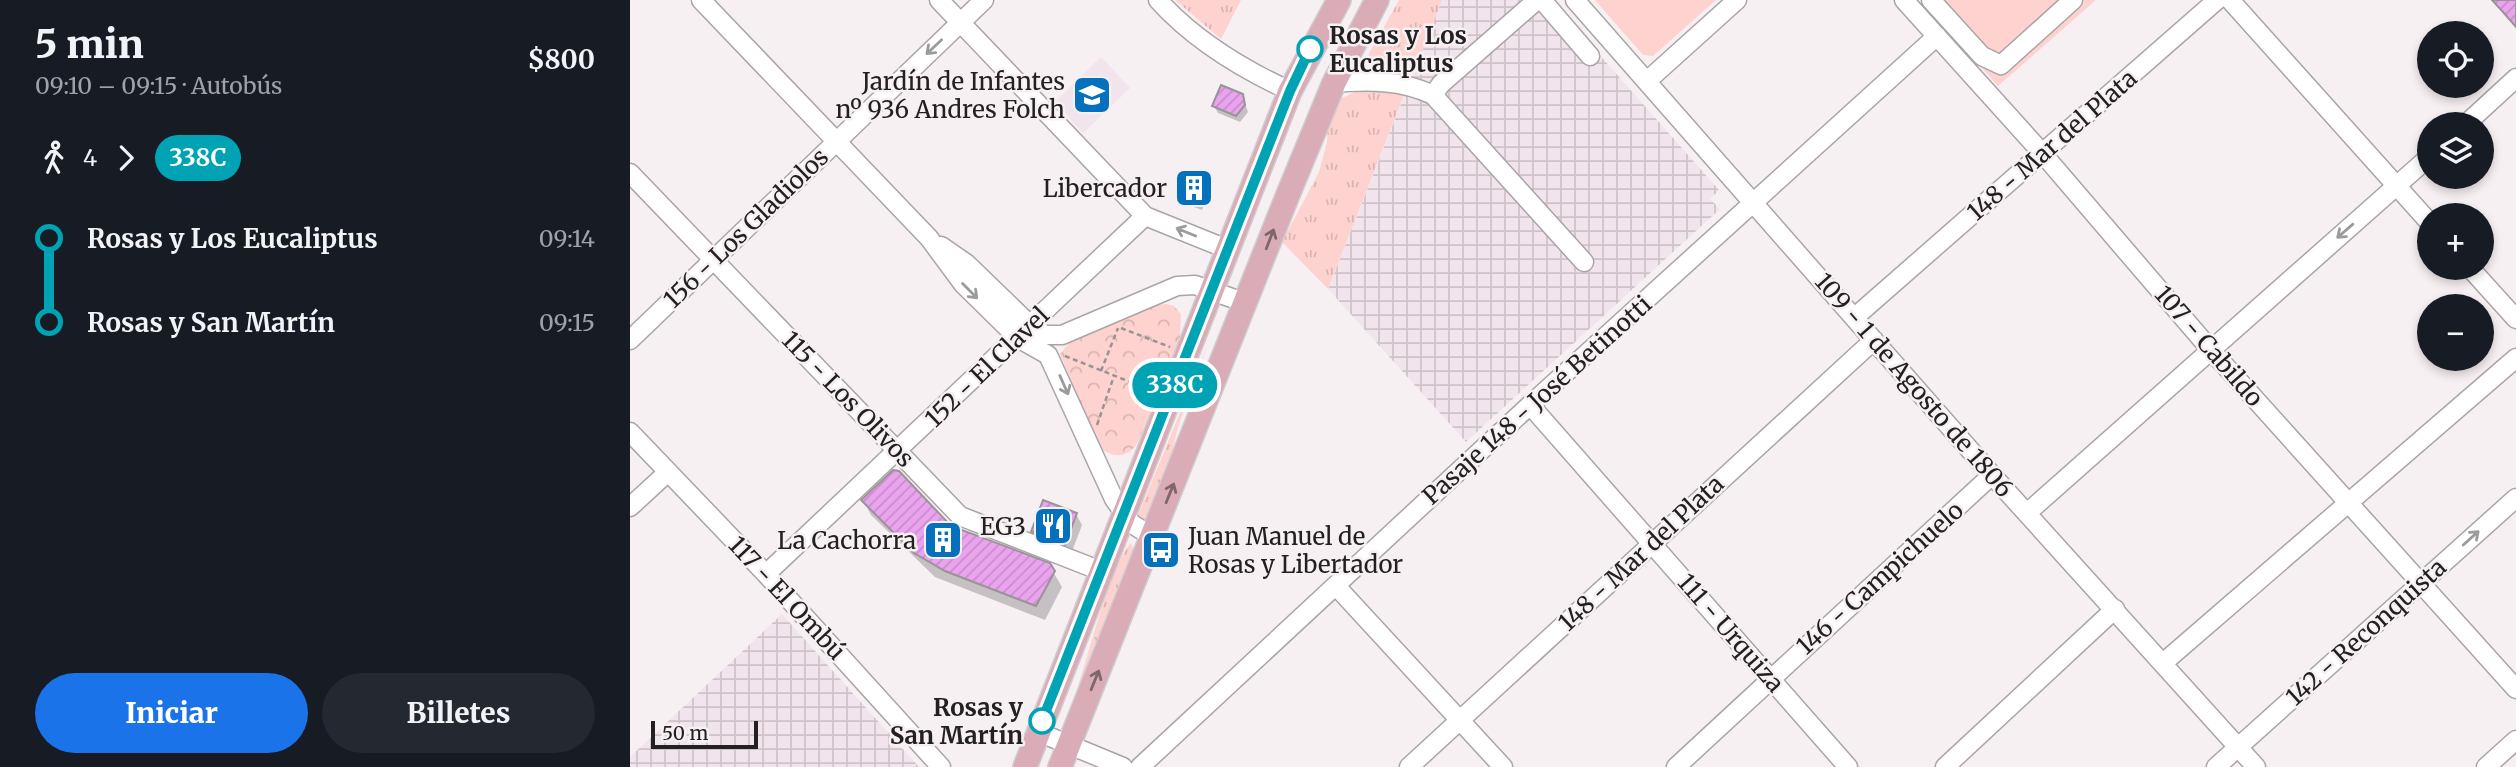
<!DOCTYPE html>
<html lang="es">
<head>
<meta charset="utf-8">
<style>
  :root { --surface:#171b24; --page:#242831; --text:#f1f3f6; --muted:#9ea1a6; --accent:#1a73e8 }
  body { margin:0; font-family:Merriweather,serif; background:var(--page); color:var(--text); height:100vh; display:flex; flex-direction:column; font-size:26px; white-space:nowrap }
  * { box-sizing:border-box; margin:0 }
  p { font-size:23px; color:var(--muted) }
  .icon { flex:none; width:38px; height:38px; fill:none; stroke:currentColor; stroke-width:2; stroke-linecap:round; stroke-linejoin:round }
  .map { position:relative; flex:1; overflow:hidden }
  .panel { display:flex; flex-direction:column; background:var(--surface); width:630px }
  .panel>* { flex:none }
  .badge { padding:0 14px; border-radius:23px; font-size:24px; line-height:46px }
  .tools { position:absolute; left:1787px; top:21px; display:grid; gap:14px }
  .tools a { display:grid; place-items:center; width:77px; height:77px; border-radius:50%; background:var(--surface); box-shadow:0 4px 10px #0003; font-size:35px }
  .scale { position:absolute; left:21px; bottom:18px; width:107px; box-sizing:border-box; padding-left:7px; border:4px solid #222021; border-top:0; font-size:19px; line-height:24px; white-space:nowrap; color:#222021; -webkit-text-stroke:5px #f7f0f3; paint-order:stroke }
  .map>.badge { position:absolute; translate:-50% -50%; box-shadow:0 0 0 4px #fff }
  .legs { display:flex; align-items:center; gap:10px; height:77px; padding:0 35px; font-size:23px }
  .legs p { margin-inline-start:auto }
  .overview { display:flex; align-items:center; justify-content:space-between; height:119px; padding:0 35px }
  h1 { font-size:38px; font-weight:800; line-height:52px }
  .button { display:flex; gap:14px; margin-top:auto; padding:14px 35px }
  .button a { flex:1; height:80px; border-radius:42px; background:var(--accent); color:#fff; font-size:28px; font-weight:800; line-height:80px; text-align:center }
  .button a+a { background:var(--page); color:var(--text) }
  ul { padding:0 35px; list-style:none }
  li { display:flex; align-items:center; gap:24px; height:84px; font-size:26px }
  li i { display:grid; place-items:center; width:10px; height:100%; margin:0 9px; background:currentColor }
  li i::after { content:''; width:18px; height:18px; margin:-9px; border:5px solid; border-radius:50%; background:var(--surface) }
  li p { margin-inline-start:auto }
  li:first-child i { background:linear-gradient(#0000 50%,currentColor 0) }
  li:last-child i { background:linear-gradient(currentColor 50%,#0000 0) }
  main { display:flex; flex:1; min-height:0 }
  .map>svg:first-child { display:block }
</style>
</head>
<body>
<main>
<section class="panel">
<div class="overview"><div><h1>5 min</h1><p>09:10 – 09:15 · Autobús</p></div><b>$800</b></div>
<div class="legs"><svg class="icon" aria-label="walk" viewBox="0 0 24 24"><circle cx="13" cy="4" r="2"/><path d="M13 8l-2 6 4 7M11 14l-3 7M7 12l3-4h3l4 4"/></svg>4<svg class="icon" aria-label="forward" viewBox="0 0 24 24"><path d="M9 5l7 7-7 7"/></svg><b class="badge" style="background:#00a3b4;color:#fff">338C</b></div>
<ul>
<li><i style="color:#00a3b4"></i><b>Rosas y Los Eucaliptus</b><p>09:14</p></li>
<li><i style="color:#00a3b4"></i><b>Rosas y San Martín</b><p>09:15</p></li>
</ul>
<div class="button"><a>Iniciar</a><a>Billetes</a></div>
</section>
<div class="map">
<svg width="1886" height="767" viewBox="0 0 1886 767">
  <defs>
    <pattern id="industrial-grid" width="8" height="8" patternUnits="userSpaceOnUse" patternTransform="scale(1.75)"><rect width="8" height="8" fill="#f2e4ec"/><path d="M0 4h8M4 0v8" fill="none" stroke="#cfc3ca"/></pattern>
    <pattern id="grass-tufts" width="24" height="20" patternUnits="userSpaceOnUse" patternTransform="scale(1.75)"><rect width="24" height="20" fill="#fed2cf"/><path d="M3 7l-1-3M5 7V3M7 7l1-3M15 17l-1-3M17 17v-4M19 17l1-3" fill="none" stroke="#d9b4b1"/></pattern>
    <pattern id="forest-crowns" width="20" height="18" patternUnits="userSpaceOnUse" patternTransform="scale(1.75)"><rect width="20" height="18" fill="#fed2cf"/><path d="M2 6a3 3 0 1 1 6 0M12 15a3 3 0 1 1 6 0" fill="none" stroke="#d9b4b1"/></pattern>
    <pattern id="building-hatch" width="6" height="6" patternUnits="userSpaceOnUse" patternTransform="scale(1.75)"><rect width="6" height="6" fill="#eaa3ed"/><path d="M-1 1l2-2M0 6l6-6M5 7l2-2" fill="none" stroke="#c88ccb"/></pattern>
  </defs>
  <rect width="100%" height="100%" fill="#f7f0f3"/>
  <path fill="#f2e4ec" d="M471,57l29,31 -47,45 -28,-31z"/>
  <path fill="url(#industrial-grid)" d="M812,0h109l168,190 -9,9 10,10 -254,233 -138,-153z
    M152,614l137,153h-289v-10z"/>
  <path fill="url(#grass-tufts)" d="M545,0h66l-20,39z
    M769,0h43l-24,62c-17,8 -30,11 -47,2l-3,-9z
    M733,88l43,2 -78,199 -46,-47 37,-70 8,-30 1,-26 12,-17z
    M578,344l-30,83 -10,42 -22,57 -9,-8z
    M501,543l3,8 -57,147 -2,-2c11,-31 36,-134 56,-153z"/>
  <path fill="url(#forest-crowns)" d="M537,304l7,2 7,8 -1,23 -42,105c-9,16 -25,17 -39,5l-39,-93 11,-13 87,-36z"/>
  <path fill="#fed2cf" d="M965,0h121l-63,56 -10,-1z
    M1293,0h173l-98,86z"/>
  <path fill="#0003" d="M612,96l6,16 -8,10 -22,-9 -4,-7z
    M576,180l4,7 -8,23 -16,-6 -4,-7z
    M233,500l87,28 99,37 13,22 -17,33 -110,-43 -64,-62z
    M446,514l6,11 -11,29 -32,-12 -6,-11z"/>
  <path fill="url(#building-hatch)" stroke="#999499" stroke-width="2" d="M1862,0h24v27l-13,-15z
    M591,85l22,9 2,11 -9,11 -24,-10z
    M559,172l19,6 -10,26 -18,-7z
    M263,470l6,1 52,55 99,37 5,8 -19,35 -91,-35 -31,-18 -53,-53z
    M413,500l34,13 -12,32 -34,-13z"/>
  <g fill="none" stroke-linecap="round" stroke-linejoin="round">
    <defs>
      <path id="minor" d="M71,0l228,238 34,46 55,54 30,17 66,144 18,25 21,13
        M309,0l206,216 82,33
        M528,0c36,40 84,69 132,91
        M912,0l48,56
        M945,0l417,475 264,292
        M1274,0l139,154 167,195 306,340
        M1301,0l51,56 19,9 72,-65
        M1600,0l199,222
        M1017,81l90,-81
        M704,83c34,-3 68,-3 99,12l151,167
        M803,95l8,-11 96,-84
        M1836,124l50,-46
        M0,173l330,343 141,55
        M311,246l26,18 63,61 15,10h17l115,-49 18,-1 51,18
        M1840,268l46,51
        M1225,317l362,-317
        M0,340l354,-340
        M900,405l318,362
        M0,432l136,142 175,193
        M0,507l38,-35
        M1397,513l402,-356
        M136,574l379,-358
        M706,586l167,181
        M1533,663l353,-305
        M408,732l85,35
        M510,767l390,-362 407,-369
        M779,767l465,-427
        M1046,767l316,-292
        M1315,767l170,-158
        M1586,767l300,-269
        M1856,767l30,-27"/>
      <path id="major" d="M395,767l265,-676 49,-91
        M430,767l227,-570 47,-114 43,-83"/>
    </defs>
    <use href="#minor" stroke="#aaa4a7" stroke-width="21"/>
    <use href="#major" stroke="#cecece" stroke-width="26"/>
    <path stroke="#989395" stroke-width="2.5" stroke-dasharray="5 3.5" stroke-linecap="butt" d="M491,328l49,19
      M435,356l88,35
      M471,371l17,-43
      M467,425l17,-49"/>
    <use href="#minor" stroke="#fff" stroke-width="18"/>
    <use href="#major" stroke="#d9acb8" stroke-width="23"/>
  </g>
  <defs><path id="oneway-shaft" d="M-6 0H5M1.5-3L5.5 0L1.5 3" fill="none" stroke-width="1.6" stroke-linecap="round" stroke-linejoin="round" transform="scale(1.75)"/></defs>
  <g stroke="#9c9b9b">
    <use href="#oneway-shaft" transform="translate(304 47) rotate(137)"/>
    <use href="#oneway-shaft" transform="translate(1715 231) rotate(139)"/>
    <use href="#oneway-shaft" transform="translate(556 232) rotate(-158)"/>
    <use href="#oneway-shaft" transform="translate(340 291) rotate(45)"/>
    <use href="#oneway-shaft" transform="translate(434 385) rotate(66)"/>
    <use href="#oneway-shaft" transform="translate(1841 538) rotate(-42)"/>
  </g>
  <g stroke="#7e666c">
    <use href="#oneway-shaft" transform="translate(640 239) rotate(-69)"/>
    <use href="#oneway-shaft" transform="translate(540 493) rotate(-68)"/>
    <use href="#oneway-shaft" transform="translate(465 680) rotate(-68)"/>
  </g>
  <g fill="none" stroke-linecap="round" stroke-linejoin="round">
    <defs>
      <path id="line-1" d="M412,721l248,-630 20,-42"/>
    </defs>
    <use href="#line-1" stroke="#fff" stroke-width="16"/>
    <use href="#line-1" stroke="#00a3b4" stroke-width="10"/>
  </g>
  <defs>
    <symbol id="school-square" viewBox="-11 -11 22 22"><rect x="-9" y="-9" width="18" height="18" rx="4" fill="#0570bb" stroke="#f7f0f3"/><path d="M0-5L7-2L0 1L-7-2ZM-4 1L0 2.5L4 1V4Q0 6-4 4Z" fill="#fff"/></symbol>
    <symbol id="building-square" viewBox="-11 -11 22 22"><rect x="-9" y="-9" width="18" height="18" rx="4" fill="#0570bb" stroke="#f7f0f3"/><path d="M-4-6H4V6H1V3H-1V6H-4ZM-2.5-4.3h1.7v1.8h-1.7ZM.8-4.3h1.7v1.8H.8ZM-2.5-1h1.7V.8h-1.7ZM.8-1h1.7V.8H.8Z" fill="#fff"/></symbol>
    <symbol id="restaurant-square" viewBox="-11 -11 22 22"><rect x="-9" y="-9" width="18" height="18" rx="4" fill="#0570bb" stroke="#f7f0f3"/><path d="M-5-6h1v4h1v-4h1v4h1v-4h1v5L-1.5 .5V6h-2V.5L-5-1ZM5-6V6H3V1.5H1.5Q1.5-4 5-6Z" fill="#fff"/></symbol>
    <symbol id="bus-square" viewBox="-11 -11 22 22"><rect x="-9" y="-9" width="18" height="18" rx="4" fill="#0570bb" stroke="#f7f0f3"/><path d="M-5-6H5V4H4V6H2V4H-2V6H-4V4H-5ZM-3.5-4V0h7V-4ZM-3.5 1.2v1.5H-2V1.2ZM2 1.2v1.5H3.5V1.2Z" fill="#fff"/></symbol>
  </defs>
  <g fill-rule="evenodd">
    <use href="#school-square" x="440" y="73" width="44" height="44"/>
    <use href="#building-square" x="542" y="166" width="44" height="44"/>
    <use href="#restaurant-square" x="401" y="504" width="44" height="44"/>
    <use href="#building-square" x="291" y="518" width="44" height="44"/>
    <use href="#bus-square" x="509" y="528" width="44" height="44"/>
  </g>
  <g fill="#fff" stroke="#00a3b4" stroke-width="3.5">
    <circle cx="680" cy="49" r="12"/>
    <circle cx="412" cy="721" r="12"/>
  </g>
  <g text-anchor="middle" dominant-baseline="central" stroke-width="5" stroke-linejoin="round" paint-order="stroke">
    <g font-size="24" font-weight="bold" fill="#222021" stroke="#f7f0f3" text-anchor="start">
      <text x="699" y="35">Rosas y Los<tspan x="699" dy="28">Eucaliptus</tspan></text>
      <text x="393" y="707" text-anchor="end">Rosas y<tspan x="393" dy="28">San Martín</tspan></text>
    </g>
    <g font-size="24" fill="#222021" stroke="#f7f0f3" text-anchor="end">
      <text x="435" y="81">Jardín de Infantes<tspan x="435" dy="28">nº 936 Andres Folch</tspan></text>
      <text x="537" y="188">Libercador</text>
      <text x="396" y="526">EG3</text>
      <text x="558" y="536" text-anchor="start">Juan Manuel de<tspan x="558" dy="28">Rosas y Libertador</tspan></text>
      <text x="286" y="540">La Cachorra</text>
    </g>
    <g font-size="24" fill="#222021" stroke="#f7f0f3">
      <text transform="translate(1422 145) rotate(-41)">148 - Mar del Plata</text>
      <text transform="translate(116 228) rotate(-44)">156 - Los Gladiolos</text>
      <text transform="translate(1579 346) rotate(49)">107 - Cabildo</text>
      <text transform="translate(357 367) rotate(-44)">152 - El Clavel</text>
      <text transform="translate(1284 385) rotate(49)">109 - 1 de Agosto de 1806</text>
      <text transform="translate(218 399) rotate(46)">115 - Los Olivos</text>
      <text transform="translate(907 400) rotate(-42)">Pasaje 148 - José Betinotti</text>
      <text transform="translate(1011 553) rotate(-43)">148 - Mar del Plata</text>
      <text transform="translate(1250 578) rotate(-42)">146 - Campichuelo</text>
      <text transform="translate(157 598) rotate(47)">117 - El Ombú</text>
      <text transform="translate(1736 632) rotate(-42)">142 - Reconquista</text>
      <text transform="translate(1101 633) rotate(49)">111 - Urquiza</text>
    </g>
  </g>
</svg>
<div class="tools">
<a><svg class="icon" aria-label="locate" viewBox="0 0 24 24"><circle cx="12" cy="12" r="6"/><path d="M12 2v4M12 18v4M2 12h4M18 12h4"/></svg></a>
<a><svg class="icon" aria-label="layers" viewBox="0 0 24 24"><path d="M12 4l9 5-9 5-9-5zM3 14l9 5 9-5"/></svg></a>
<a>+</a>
<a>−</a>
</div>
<div class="scale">50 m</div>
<b class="badge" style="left:545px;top:385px;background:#00a3b4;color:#fff">338C</b>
</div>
</main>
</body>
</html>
